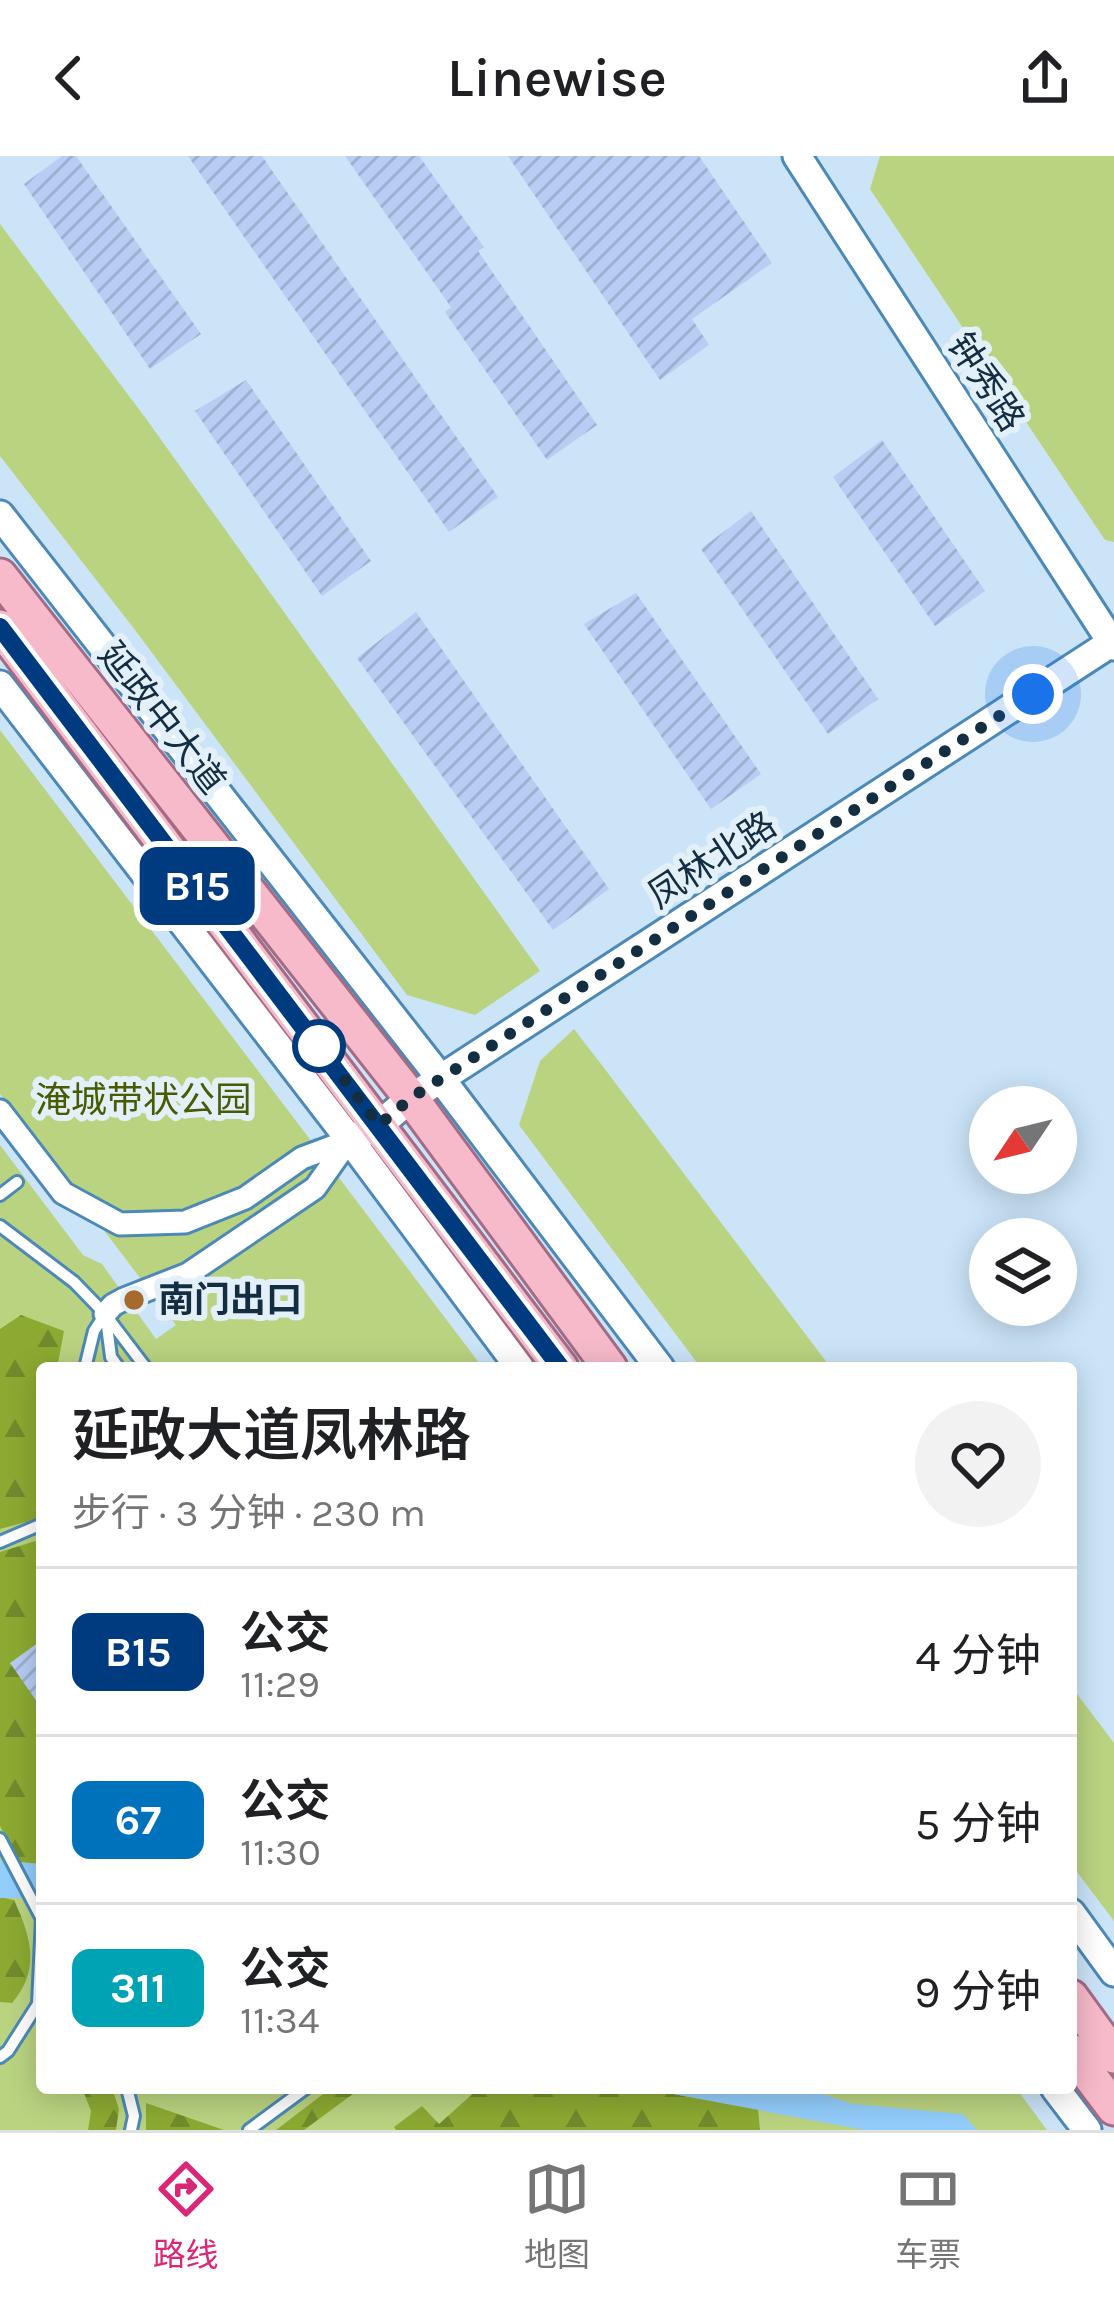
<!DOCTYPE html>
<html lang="zh">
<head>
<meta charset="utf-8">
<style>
  :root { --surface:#fff; --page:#f2f2f2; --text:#202124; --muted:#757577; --line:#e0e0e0; --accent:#db2777 }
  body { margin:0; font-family:Karla,"Noto Sans SC",sans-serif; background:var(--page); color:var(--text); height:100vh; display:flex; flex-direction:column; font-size:45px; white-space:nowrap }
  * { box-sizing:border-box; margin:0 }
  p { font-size:39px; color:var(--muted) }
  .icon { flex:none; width:66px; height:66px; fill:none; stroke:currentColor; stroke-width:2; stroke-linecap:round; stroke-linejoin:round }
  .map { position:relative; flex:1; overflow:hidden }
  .details { position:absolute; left:36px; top:1206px; width:1041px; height:732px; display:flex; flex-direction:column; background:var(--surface); border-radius:12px; box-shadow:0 6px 30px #0003 }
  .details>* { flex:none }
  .badge { padding:0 24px; border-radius:18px; font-size:42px; line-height:78px }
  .needle { width:78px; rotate:235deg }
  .fabs { position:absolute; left:969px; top:930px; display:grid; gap:24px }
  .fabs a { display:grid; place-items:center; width:108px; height:108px; border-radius:50%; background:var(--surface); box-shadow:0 6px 30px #0003; font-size:60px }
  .you { position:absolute; width:60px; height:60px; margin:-30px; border:9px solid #fff; border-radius:50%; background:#1a73e8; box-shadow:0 0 0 18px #1a73e833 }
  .map>.badge { position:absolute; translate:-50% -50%; box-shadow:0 0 0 6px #fff }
  .round { display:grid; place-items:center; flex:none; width:126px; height:126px; border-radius:63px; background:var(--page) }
  .headline { display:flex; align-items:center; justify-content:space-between; height:204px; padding:0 36px }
  h1 { font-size:57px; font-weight:600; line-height:90px }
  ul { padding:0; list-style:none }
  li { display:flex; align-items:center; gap:36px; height:168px; padding:0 36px; border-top:3px solid var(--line) }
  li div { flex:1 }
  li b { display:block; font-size:45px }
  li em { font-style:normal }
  li .badge { min-width:132px; font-weight:700; text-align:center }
  header { display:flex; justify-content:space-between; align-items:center; height:156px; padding:0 36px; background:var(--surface); font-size:54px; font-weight:600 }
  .tab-bar { display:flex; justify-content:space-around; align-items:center; height:168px; border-top:3px solid var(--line); background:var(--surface); font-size:33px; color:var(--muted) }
  .tab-bar a { display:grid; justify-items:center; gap:6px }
  .tab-bar .active { color:var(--accent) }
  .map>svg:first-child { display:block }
</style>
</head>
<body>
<header><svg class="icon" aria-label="back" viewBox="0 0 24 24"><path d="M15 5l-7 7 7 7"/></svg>Linewise<svg class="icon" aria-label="share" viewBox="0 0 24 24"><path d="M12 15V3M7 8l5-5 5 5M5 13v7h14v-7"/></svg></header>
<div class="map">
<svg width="1114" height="1974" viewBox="0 0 1114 1974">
  <defs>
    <pattern id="forest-firs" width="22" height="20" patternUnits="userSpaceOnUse" patternTransform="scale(3)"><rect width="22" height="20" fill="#8caa32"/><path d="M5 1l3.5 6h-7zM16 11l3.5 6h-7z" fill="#718b2c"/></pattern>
    <pattern id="building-hatch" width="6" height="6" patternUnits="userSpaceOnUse" patternTransform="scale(3)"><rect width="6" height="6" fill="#b8cdf3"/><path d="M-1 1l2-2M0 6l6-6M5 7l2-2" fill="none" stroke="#9db0d2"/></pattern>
  </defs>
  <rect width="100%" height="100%" fill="#cbe4f8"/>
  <path fill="#bad381" d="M880,0h234v386l-9,-2 -235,-351z
    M0,68l147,196 393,551 -65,44 -68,-20 -272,-365 -135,-174z
    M0,574l483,638h-441v720h974l31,42h-1047v-985l83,110 19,9 54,75 20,-14 -176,-231z
    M574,873l27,35 230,304h-130l-182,-243 21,-64z
    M1071,1530l43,57v178l-43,-57z"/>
  <path fill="url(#forest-firs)" d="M21,1159l43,16 -7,37h-15v146l-8,6 -34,9v-200z
    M42,1383v325l-23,-2 -19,-36v-274z
    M0,1741l14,3c17,37 27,69 -2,103l-12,-1z
    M82,1932h30l7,21 -3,21h-28l3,-19z
    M331,1932h30l-57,42h-28z
    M479,1932h181l8,5 90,16 2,21h-364l-2,-3 28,-21 17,18z
    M146,1947l78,27h-78z"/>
  <path fill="#93cdfb" d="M0,1705l42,3v34h-42z
    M660,1932h145l48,16 110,10 14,16h-113l-196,-37z"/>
  <path fill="url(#building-hatch)" d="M62,0h14l125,178 -51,35 -126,-185z
    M188,0h74l236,341 -49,35z
    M345,0h74l65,91 -6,4 119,174 -50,35 -102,-148 6,-5z
    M508,0h191l73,107 -80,56 17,26 -49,35z
    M246,224l125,181 -49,35 -127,-185z
    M882,284l103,151 -50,35 -102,-149z
    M751,355l127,188 -50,35 -127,-185z
    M636,437l125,181 -50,35 -127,-185z
    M416,456l193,277 -56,41 -196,-272z
    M42,1484v69l-32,-46z"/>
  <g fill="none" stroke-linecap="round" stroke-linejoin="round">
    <defs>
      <path id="service" d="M0,1039l17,-13
        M0,1070l74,56 31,32 41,54
        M106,1162l5,39 8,11
        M85,1212l9,-37 11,-17
        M0,1386l42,-18
        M0,1683l42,80
        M0,1901l8,-6 30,-47 4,-86
        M127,1932l7,28 -3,14
        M249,1974l57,-42"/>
      <path id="minor" d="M0,955l63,82 57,31 65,-2 60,-24 57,-40 48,-18
        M105,1158l8,-9 11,-6 64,-25 127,-86 34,-48"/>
      <path id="tertiary" d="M797,0l317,490
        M0,359l441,564 219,289
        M0,529l350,455 170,228
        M350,984l29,-15 32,-27 703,-457
        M1071,1757l43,59
        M1055,1932l32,42"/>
      <path id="primary" d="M0,420l411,522 199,270
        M0,471l561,741
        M1071,1841l43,59
        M1071,1895l43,57"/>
    </defs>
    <use href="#service" stroke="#4c89b7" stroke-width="16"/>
    <use href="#minor" stroke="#4c89b7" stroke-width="27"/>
    <use href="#tertiary" stroke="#4c89b7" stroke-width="33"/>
    <use href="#primary" stroke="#a46b85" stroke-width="39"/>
    <use href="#service" stroke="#fff" stroke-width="10"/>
    <use href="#minor" stroke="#fff" stroke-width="21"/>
    <use href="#tertiary" stroke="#fff" stroke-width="27"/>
    <use href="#primary" stroke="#f7bacb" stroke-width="33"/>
  </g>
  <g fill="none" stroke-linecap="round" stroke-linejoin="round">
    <defs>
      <path id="line" d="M0,471l561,741"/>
    </defs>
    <use href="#line" stroke="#fff" stroke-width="27"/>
    <use href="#line" stroke="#003b80" stroke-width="18"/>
    <path stroke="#132d41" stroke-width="12" stroke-dasharray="0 21.6" d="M319,890l60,79 32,-27 622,-404"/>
  </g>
  <circle fill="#fff" stroke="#003b80" stroke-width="6" cx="319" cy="890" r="24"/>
  <circle fill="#a76a2d" stroke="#e3eff9" stroke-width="4.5" cx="134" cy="1144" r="12"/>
  <g text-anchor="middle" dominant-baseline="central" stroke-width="12" stroke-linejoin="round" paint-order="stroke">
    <g font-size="36" fill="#132d41" stroke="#e3eff9">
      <text transform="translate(986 226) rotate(57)">钟秀路</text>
      <text transform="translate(162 562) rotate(52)">延政中大道</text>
      <text transform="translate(712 704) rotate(-33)">凤林北路</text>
    </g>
    <g font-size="36" fill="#485b02" stroke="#e3eff9">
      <text x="143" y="944">淹城带状公园</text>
    </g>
    <g font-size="36" font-weight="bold" fill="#132d41" stroke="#e3eff9" text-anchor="start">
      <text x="158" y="1144">南门出口</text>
    </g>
  </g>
</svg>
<div class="fabs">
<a><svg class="needle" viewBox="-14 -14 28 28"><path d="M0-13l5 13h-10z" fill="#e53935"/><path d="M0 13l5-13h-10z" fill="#757577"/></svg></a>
<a><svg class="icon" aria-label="layers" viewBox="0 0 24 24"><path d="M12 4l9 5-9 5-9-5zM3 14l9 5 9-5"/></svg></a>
</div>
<div class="you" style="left:1033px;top:538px"></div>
<b class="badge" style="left:197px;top:730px;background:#003b80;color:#fff">B15</b>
<section class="details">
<div class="headline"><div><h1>延政大道凤林路</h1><p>步行 · 3 分钟 · 230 m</p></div><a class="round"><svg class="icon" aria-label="heart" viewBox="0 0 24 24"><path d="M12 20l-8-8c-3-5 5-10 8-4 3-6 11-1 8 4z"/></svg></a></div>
<ul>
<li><span class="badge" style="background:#003b80;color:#fff">B15</span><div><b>公交</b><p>11:29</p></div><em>4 分钟</em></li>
<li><span class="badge" style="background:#0072bc;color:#fff">67</span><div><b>公交</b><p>11:30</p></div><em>5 分钟</em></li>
<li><span class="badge" style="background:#00a3b4;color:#fff">311</span><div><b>公交</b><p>11:34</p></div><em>9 分钟</em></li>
</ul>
</section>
</div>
<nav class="tab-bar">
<a class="active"><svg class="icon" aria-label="directions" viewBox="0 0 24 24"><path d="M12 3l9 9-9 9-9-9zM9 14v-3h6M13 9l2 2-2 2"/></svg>路线</a>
<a><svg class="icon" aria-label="map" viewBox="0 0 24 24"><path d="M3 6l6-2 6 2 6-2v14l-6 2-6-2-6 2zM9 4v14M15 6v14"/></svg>地图</a>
<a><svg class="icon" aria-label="tickets" viewBox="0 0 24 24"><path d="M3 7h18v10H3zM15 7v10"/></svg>车票</a>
</nav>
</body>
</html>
